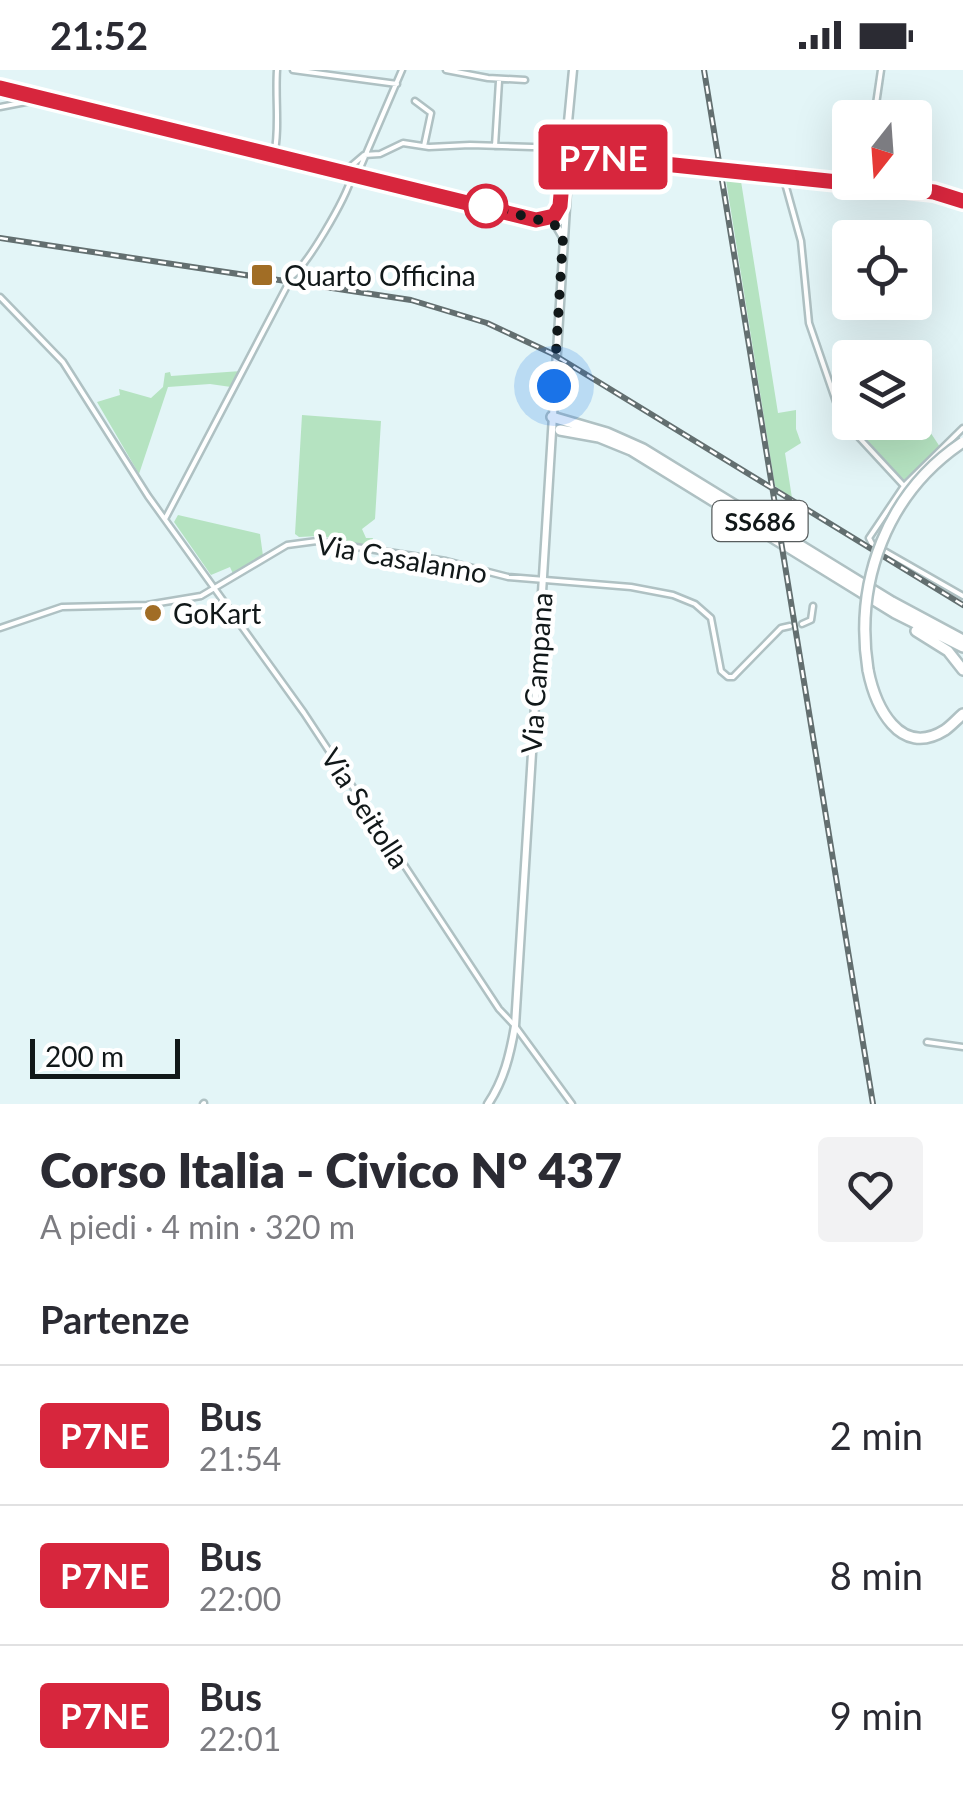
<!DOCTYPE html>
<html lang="it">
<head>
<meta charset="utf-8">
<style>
  :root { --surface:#fff; --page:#f2f2f3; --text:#2b2b33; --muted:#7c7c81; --line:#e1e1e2 }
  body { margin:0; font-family:Lato,sans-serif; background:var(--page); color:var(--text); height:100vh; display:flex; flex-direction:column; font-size:38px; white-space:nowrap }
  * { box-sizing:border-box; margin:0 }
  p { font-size:32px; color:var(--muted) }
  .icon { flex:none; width:55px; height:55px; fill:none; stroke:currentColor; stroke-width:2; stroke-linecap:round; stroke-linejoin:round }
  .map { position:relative; height:1034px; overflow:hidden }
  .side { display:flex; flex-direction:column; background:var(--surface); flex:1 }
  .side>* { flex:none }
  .badge { padding:0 20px; border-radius:8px; font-size:35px; line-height:65px }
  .needle { width:65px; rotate:197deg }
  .tools { position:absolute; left:832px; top:30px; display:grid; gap:20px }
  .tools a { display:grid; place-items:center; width:100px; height:100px; border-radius:10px; background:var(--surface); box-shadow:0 10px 40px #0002; font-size:50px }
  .scale { position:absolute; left:30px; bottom:25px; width:150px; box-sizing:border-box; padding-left:10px; border:5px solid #111819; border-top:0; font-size:28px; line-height:35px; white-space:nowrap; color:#111819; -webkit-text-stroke:8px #fff; paint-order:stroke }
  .you { position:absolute; width:50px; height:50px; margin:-25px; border:8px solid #fff; border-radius:50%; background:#1a73e8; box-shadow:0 0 0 15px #1a73e833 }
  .map>.badge { position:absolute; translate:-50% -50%; box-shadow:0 0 0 5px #fff }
  h2 { padding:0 40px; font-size:38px; line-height:90px }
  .round { display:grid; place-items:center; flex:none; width:105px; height:105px; border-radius:10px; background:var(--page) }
  .head { display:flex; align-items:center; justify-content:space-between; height:170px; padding:0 40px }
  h1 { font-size:48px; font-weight:800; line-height:75px }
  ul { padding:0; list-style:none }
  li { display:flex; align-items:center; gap:30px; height:140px; padding:0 40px; border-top:2px solid var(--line) }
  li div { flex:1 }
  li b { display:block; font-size:38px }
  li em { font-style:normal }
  li .badge { min-width:110px; font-weight:700; text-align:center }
  .status { display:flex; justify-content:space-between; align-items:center; height:70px; padding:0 50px; background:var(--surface); direction:ltr }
  .status svg { height:28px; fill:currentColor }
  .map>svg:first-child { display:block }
</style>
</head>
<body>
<div class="status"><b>21:52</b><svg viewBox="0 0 49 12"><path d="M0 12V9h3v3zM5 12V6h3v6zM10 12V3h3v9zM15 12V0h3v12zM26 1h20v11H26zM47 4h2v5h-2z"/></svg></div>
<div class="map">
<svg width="963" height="1034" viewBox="0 0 963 1034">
  <rect width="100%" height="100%" fill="#e3f5f7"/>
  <path fill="#b5e3c1" d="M725,104l15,1 38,238 18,-3v19l5,14 -16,10 7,45 -17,-12z
    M241,301l-10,16 -21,-3 -42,3 -29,87 -42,-72 23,-7 -1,-6 32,9 12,-11 2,-14 5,-1 1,4z
    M915,339l25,38 -38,35 -40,-44 20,-15 33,-1z
    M302,345l79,6 -6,98 -13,10 4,9h7l-3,8 -50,-10 -21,1 -4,-3z
    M178,445l82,19 3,22 -29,20 -4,-9 -19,8 -37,-53z"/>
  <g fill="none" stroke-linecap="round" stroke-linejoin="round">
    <defs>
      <path id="minor" d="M293,0l104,14
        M446,0l42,8 37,2
        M0,18l554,136
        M415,31l16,12 -7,33
        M0,37l31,-6 2,-6
        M874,48l7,-48
        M495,76l4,-65
        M274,85c6,-25 1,-57 3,-85
        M364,85l16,-1 23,-11 26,4 41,-2 94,3
        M336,99l14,-2 14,-12
        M357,105l45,-105
        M783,106l18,65 8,82 33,96 62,67
        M288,209c18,-10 58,-81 64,-103
        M0,227l63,65 85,134 156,217 195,296 16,17 57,78
        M963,358l-59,58 -35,52 3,6 91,52
        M165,449l122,-233
        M802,554l9,-4 2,-14
        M0,558l62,-21 85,-2 54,-9 86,-51 30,-4 129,20 62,16 123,10 42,8 22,9 16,14 10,53 7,6h5l48,-49 9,-2
        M927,972l36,5
        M203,1034l1,-1"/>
      <path id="secondary" d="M574,86l49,2 311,34 29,9
        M563,167l-10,-17 7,-14 13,-136
        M488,1034c16,-24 22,-49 27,-78l53,-851 4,-9 20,-8"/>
      <path id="trunk" d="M552,347l55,16 36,16 249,153 71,38
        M560,360l39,7 32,13 264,163 68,34
        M916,561l32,20 15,19
        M868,600c7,35 31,89 77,60 7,-5 12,-11 18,-16"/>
    </defs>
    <use href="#minor" stroke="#afc1c3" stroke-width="9"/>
    <use href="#secondary" stroke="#afc1c3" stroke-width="11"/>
    <use href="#trunk" stroke="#afc1c3" stroke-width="14"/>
    <use href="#minor" stroke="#fff" stroke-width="4"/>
    <use href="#secondary" stroke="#fff" stroke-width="6"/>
    <use href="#trunk" stroke="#fff" stroke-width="9"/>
    <defs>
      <path id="rail" d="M704,0l169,1034
        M0,168l411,62 76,23 64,30 412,252"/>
    </defs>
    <use href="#rail" stroke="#636f70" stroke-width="6"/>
    <use href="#rail" stroke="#fff" stroke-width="2.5" stroke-dasharray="8" stroke-linecap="butt"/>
    <defs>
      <path id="trunk-bridge" d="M868,600c-14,-89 19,-177 95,-228"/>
    </defs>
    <use href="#trunk-bridge" stroke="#afc1c3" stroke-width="14" stroke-linecap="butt"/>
    <use href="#trunk-bridge" stroke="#fff" stroke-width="9"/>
  </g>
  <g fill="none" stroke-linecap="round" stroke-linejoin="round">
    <defs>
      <path id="line" d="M0,18l536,132 18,-4 6,-10 4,-48 4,-4 366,38 29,9"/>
    </defs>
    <use href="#line" stroke="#fff" stroke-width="22"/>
    <use href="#line" stroke="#d7263d" stroke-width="15"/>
    <path stroke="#111819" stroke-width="10" stroke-dasharray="0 18" d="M486,136l68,18 9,13 -9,149"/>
  </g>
  <circle fill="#fff" stroke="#d7263d" stroke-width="5" cx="486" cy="136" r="20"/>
  <g fill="#a16d25" stroke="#fff" stroke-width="4">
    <rect x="250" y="193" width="24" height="24" rx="5"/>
    <circle cx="153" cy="543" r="10"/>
  </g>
  <g text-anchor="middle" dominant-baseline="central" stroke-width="9" stroke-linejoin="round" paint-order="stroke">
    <rect fill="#fff" stroke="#585d5e" stroke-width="2.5" x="712.5" y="431" width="95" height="40" rx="8"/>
    <g font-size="25" font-weight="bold" fill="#111819">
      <text x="760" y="451">SS686</text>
    </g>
    <g font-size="28" fill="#111819" stroke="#fff" text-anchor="start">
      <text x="284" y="205">Quarto Officina</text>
      <text x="173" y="543">GoKart</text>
    </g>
    <g font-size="28" fill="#111819" stroke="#fff">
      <text transform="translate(402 488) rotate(10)">Via Casalanno</text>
      <text transform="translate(536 603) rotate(-86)">Via Campana</text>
      <text transform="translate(366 738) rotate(57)">Via Seitolla</text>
    </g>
  </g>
</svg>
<div class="tools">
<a><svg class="needle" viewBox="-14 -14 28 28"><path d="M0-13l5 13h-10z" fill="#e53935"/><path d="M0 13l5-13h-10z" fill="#7c7c81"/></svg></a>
<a><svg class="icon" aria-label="locate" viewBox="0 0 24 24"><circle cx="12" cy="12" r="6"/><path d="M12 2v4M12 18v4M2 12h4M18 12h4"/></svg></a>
<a><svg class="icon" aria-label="layers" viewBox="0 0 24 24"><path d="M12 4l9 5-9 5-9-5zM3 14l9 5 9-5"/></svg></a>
</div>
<div class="scale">200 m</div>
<div class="you" style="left:554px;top:316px"></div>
<b class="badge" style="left:603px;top:87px;background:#d7263d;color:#fff">P7NE</b>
</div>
<section class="side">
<div class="head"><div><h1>Corso Italia - Civico N° 437</h1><p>A piedi · 4 min · 320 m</p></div><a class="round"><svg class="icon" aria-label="heart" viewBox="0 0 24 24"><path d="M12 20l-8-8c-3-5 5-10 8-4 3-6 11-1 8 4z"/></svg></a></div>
<h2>Partenze</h2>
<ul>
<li><span class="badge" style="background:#d7263d;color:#fff">P7NE</span><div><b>Bus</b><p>21:54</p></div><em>2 min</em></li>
<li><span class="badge" style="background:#d7263d;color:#fff">P7NE</span><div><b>Bus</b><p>22:00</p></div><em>8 min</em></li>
<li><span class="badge" style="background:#d7263d;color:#fff">P7NE</span><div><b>Bus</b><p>22:01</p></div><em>9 min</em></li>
</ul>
</section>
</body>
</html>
